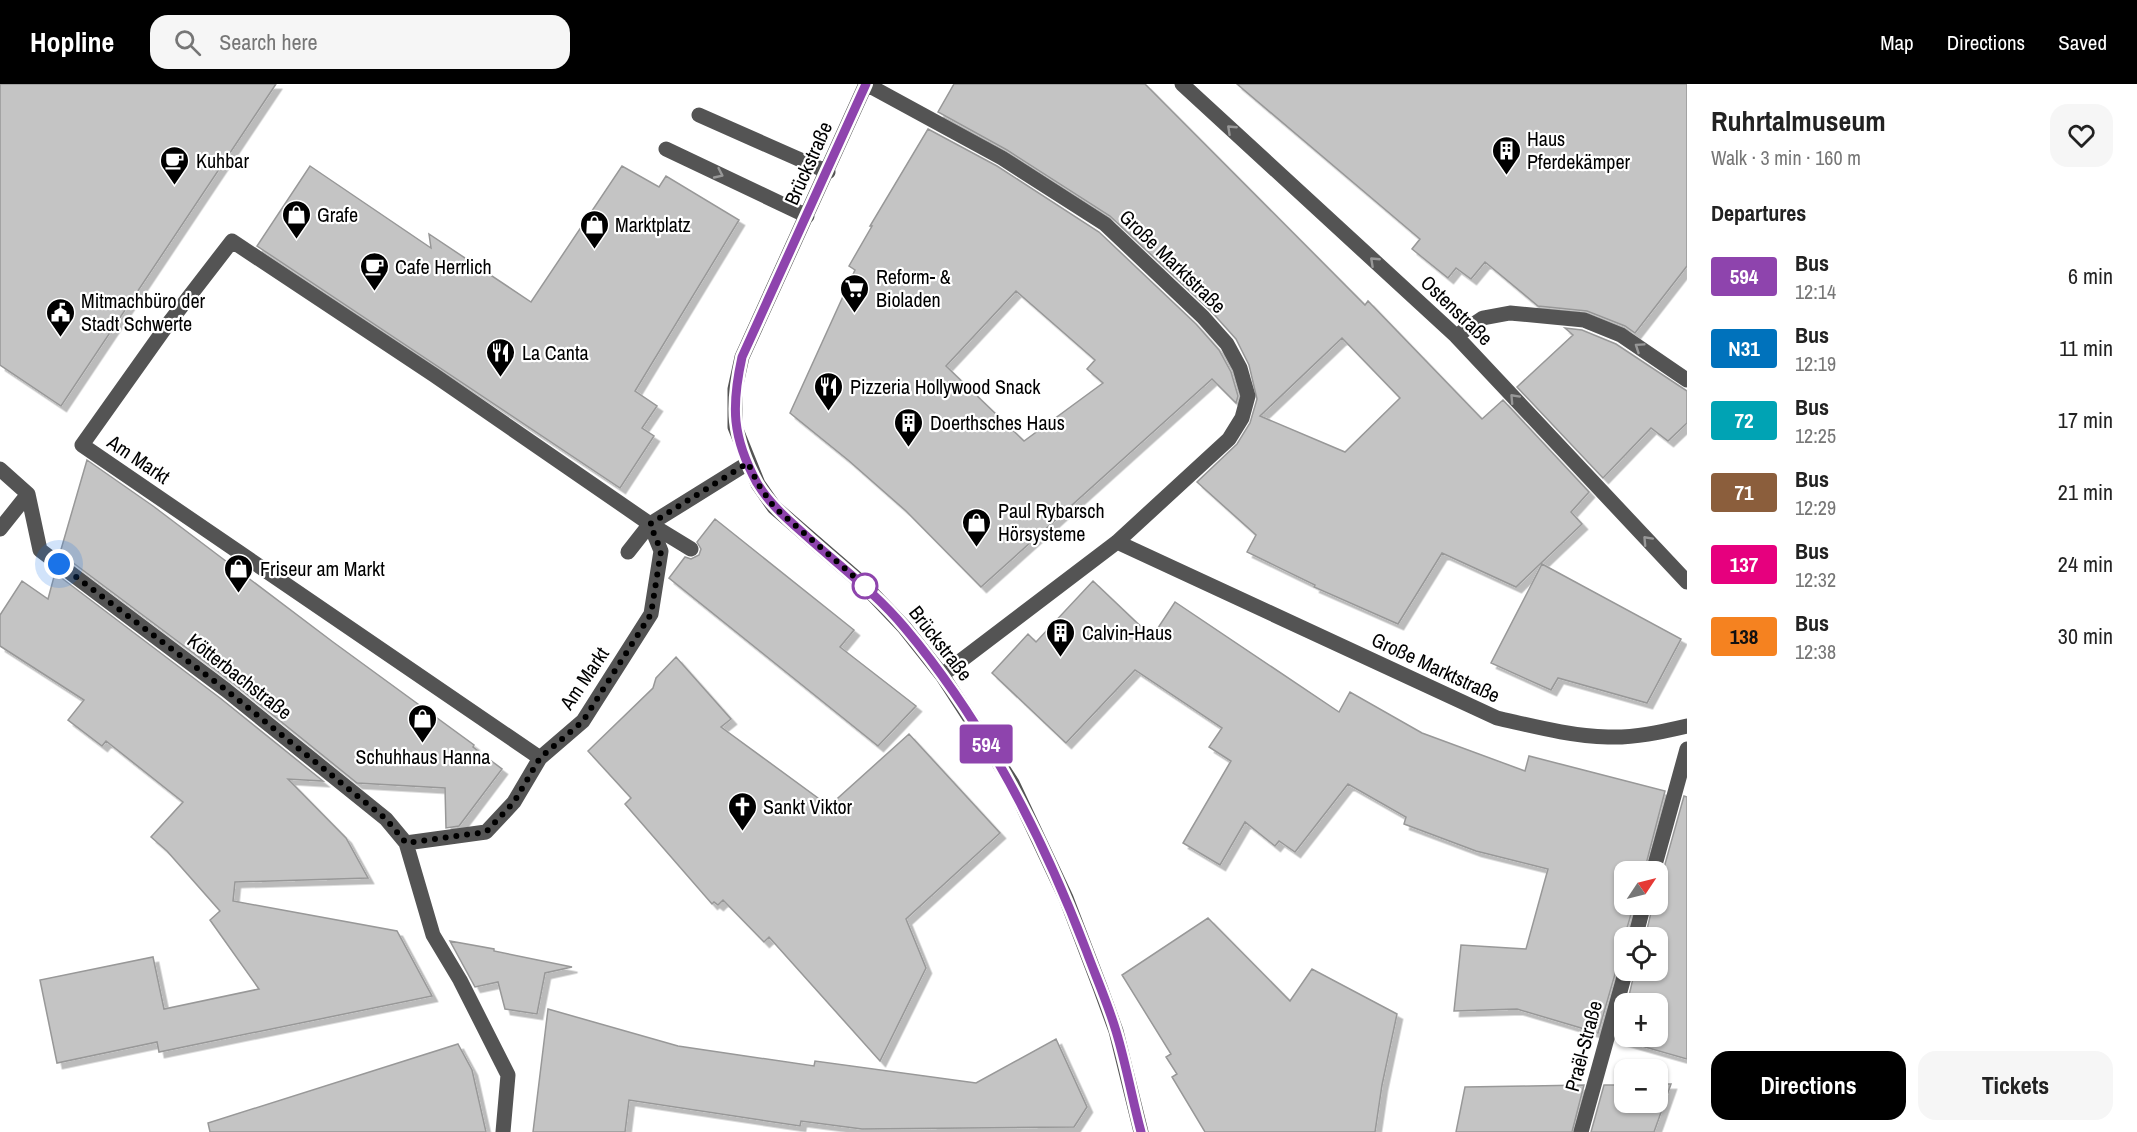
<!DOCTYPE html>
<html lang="en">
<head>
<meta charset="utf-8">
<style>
  :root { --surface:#fff; --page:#f6f6f6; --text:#222; --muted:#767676; --accent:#000 }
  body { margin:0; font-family:"Archivo Narrow",sans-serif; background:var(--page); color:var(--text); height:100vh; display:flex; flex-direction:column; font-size:22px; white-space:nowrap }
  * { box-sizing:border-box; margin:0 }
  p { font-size:20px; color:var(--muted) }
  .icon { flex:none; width:33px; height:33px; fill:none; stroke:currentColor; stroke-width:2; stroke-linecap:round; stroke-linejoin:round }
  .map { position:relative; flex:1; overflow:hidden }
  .side { display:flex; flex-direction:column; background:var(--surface); width:450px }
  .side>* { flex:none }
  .badge { padding:0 12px; border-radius:4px; font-size:21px; line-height:39px }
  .needle { width:39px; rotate:55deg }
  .tools { position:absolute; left:1614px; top:777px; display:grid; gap:12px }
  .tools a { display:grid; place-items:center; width:54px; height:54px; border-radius:12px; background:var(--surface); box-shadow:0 2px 4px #0004; font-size:30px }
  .you { position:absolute; width:30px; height:30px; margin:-15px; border:4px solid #fff; border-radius:50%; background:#1a73e8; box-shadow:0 0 0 9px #1a73e833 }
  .map>.badge { position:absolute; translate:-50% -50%; box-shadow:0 0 0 3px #fff }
  h2 { padding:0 24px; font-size:22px; line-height:54px }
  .round { display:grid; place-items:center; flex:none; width:63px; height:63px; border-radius:18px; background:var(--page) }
  .head { display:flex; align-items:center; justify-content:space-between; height:102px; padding:0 24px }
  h1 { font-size:28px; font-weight:700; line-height:45px }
  .cta { display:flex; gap:12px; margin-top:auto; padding:12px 24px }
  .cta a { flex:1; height:69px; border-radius:18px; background:var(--accent); color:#fff; font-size:24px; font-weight:700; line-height:69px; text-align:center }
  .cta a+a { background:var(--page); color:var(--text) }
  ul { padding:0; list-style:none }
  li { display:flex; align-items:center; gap:18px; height:72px; padding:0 24px }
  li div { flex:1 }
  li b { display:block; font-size:22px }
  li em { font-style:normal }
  li .badge { min-width:66px; font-weight:700; text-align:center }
  header { display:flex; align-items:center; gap:36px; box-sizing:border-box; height:84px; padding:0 30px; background:var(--accent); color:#fff }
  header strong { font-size:28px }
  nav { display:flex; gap:33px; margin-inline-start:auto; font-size:21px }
  .search { width:420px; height:54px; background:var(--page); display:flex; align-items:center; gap:15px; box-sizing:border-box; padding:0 21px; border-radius:18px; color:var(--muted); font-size:22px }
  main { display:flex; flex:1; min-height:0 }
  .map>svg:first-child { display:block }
</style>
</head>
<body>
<header>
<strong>Hopline</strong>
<div class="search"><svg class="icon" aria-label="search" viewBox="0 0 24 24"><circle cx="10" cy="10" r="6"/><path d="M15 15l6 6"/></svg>Search here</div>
<nav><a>Map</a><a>Directions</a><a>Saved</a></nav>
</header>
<main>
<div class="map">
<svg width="1687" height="1048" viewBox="0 0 1687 1048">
  <defs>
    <filter id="shadow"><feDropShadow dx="5.5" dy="5.5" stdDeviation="0" flood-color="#0004"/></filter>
  </defs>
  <rect width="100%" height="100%" fill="#fff"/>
  <path fill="#c4c4c4" stroke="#989898" stroke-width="1.5" fill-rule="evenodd" filter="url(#shadow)" d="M0,0h276l-215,322 -61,-41z
    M954,0h191l220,221 3,-4 114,118 21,-19 86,92 -18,20 11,12 -66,63 -74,-34 -44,71 -84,-37 1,-2 -68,-33 9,-17 -59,-53 40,-38 13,-21 7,-24 -8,-34 -13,-26 -26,-29 -100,-94 -103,-66 -69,-38zM1342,254l58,60 -55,54 -85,-36z
    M1237,0h450v182l-52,67 -10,-7 -38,-15 -49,-5 -53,-44 -14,17 -15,-11 -8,10 -36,-29 8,-10z
    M928,45l69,37 102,66 97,92 23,26 12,22 7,24 -2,7 -24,-24 -231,208 -75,-76 -58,-51 -58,-47 65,-143 -6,-4 23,-40h-2zM1016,207l79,69 -8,9 16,14 -79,58 -78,-75z
    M310,82l121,82 -2,-14 102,68 91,-136 37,21 7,-11 73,44 -104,171 22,15 -15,22 12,8 -34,52 -363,-242z
    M1565,244l17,2 34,14 71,47v32l-19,18 -17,-13 -48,50 -86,-91 56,-52z
    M87,376l66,46 180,136 141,103 -1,2 29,22 -43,57 -13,2 -1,-40 -88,-5 -125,-101 -172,-129z
    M715,435l139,111 -14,17 76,59 -38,40 -209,-168 16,-21 6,2 8,-4 2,-6 -4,-7z
    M1542,480l139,75 -34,64 -89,-25 -7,12 -60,-27z
    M55,489l165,125 103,83 -35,-2 58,59 22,40 -133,4 -2,19 164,30 35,65 -273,56 -2,-10 -100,21 -17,-83 113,-23 11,52 95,-20 -49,-69 10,-9 -53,-60 -16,-14 32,-35 -77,-61 -4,5 -34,-26 16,-20 -84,-54v-31l22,-34 26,18z
    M1093,497l59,56 23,-35 164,110 11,-20 72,41 103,38 4,-15 136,35 -21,81h-20v32h10l-10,34v22l-4,3 -3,4 -19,66 -81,-24 -63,2 7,-66 65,4 22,-80 -72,-18 -72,-27 2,-7 -58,-33 -53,68 -16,-11 -4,5 -30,-24 -25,43 -37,-22 48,-82 -22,-14 13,-19 -87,-58 -69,73 -74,-70 36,-39 8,8z
    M676,573l55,62 -10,8 108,79 80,-72 91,99 -94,86 20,49 -46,93 -111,-124 -5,5 -41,-42 -5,5 -4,-3 -2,2 -87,-100 6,-6 -43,-47 65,-63 3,-10z
    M1684,712l3,1v262l-70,-20 7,-27v24h34v-32h-31l8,-34h23v-32h-13l8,-34h5v-24l4,-5z
    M1208,834l82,83 22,-32 85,45 -15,71 -7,47h-170l-33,-55 5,-3 -11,-17 5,-3 -49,-79z
    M450,857l44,8v2l78,16 -27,6 -8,41 -32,-5 -7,-27 -23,5z
    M548,925l130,37 136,20 1,-5 161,22 80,-44 31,68 -13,20 -212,2 -61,-8 -1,5 -171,-26 -4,32h-92z
    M458,960l14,26 14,62h-276l-2,-9z
    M1658,1000h13l-17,48h-63l13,-47h20v17h34z
    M1584,1001l-12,47h-116l9,-45z"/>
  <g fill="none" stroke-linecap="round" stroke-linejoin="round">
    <path stroke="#545454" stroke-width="15" d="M866,0l-124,273 -7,32v38l23,57 16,23 90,78 40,42 38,48 70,108 54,115 34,89 16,44 25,101
      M866,0l136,74 103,66 98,93 24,27 13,24 8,28 -6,22 -13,21 -112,103 -175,133
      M1182,0l274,252 231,246
      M699,31l129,57
      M666,65l141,67
      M232,157l202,134 216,149 11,27 -10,63 -68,107 -43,37 -458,-313 86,-121z
      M1456,252l27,-18 27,-5 74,7 37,15 66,45
      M0,385l28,25 12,56 186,140 160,129 20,24 27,92 27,45 48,95 -5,57
      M650,440l41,25
      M0,445l28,-35
      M1117,458l380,176c36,8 73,18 111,19 27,1 53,-5 79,-11
      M628,468l22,-28 98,-61
      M406,759l80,-11 28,-30 26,-44
      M1653,788l34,-123
      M1635,854l9,-34
      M1581,1048l45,-162"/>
  </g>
  <defs><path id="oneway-chevron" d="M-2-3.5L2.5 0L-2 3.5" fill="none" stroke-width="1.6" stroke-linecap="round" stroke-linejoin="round" transform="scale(1.5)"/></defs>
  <g stroke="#989898">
    <use href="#oneway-chevron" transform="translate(1231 45) rotate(-137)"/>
    <use href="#oneway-chevron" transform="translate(719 90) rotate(25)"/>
    <use href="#oneway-chevron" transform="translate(1374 177) rotate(-137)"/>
    <use href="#oneway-chevron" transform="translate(1639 263) rotate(-146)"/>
    <use href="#oneway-chevron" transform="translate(1514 314) rotate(-133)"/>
    <use href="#oneway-chevron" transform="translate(1647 456) rotate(-133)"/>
  </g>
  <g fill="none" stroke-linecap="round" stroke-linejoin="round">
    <defs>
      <path id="line" d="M866,0l-124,273c-11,50 -10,80 15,126 12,20 29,35 46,50 34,31 72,59 102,95 80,95 137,207 181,322 10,27 22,54 30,81 10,33 16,67 25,101"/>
    </defs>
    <use href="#line" stroke="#fff" stroke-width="14"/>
    <use href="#line" stroke="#8e44ad" stroke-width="9"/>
    <path stroke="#000" stroke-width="6" stroke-dasharray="0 10.8" d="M59,480l167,126 160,129 20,24 80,-11 28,-30 26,-44 43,-37 68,-107 10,-63 -11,-27 98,-61 10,21 16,23 91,79"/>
  </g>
  <defs>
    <symbol id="building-pin" viewBox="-11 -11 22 30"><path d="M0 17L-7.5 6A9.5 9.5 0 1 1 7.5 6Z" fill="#000" stroke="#fff"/><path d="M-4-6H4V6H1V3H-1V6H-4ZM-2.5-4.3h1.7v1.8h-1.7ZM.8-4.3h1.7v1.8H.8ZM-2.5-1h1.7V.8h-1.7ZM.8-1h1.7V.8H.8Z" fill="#fff"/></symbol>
    <symbol id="cafe-pin" viewBox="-11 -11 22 30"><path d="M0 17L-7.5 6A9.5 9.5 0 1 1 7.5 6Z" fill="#000" stroke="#fff"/><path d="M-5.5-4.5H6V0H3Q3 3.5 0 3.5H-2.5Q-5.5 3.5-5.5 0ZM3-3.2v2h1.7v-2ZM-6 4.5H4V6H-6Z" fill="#fff"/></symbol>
    <symbol id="shop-pin" viewBox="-11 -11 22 30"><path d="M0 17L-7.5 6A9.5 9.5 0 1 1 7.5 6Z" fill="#000" stroke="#fff"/><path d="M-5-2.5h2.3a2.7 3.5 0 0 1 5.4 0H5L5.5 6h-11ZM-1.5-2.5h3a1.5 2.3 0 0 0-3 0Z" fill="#fff"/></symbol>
    <symbol id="supermarket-pin" viewBox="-11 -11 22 30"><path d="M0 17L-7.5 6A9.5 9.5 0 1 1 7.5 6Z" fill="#000" stroke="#fff"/><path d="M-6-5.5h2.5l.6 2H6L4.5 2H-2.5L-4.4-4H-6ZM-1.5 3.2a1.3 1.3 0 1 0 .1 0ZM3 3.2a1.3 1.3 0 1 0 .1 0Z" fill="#fff"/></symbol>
    <symbol id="civic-pin" viewBox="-11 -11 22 30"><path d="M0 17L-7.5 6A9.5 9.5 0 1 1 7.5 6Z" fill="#000" stroke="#fff"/><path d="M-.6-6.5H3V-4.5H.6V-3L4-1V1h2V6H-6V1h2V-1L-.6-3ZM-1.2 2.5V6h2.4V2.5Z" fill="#fff"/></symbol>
    <symbol id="restaurant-pin" viewBox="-11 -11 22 30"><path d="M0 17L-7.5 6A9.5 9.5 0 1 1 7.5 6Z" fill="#000" stroke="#fff"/><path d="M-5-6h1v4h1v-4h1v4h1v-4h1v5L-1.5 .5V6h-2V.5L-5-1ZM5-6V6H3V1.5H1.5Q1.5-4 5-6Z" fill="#fff"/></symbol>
    <symbol id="church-pin" viewBox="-11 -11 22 30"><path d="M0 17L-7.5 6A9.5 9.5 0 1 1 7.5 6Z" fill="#000" stroke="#fff"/><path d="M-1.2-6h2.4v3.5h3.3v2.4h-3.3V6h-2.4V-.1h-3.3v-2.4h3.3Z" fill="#fff"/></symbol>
  </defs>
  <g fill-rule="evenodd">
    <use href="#building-pin" x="1490" y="50" width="33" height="45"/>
    <use href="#cafe-pin" x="158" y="60" width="33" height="45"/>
    <use href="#shop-pin" x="280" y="114" width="33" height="45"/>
    <use href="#shop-pin" x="578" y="124" width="33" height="45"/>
    <use href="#cafe-pin" x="358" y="166" width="33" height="45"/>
    <use href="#supermarket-pin" x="838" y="188" width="33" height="45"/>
    <use href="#civic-pin" x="44" y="212" width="33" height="45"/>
    <use href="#restaurant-pin" x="484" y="252" width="33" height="45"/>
    <use href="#restaurant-pin" x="812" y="286" width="33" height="45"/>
    <use href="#building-pin" x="892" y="322" width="33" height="45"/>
    <use href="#shop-pin" x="960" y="422" width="33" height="45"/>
    <use href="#shop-pin" x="222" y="468" width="33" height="45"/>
    <use href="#building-pin" x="1044" y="532" width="33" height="45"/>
    <use href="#shop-pin" x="406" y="618" width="33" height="45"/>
    <use href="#church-pin" x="726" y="706" width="33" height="45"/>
  </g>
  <circle fill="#fff" stroke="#8e44ad" stroke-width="3" cx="865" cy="502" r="12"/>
  <g text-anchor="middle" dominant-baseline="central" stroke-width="4.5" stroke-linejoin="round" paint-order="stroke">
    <g font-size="20" fill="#000" stroke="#fff" text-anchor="start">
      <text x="1527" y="54">Haus<tspan x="1527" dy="23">Pferdekämper</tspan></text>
      <text x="196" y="76">Kuhbar</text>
      <text x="317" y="130">Grafe</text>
      <text x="615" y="140">Marktplatz</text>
      <text x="395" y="182">Cafe Herrlich</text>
      <text x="876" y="192">Reform- &amp;<tspan x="876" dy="23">Bioladen</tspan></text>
      <text x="81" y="216">Mitmachbüro der<tspan x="81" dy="23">Stadt Schwerte</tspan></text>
      <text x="522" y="268">La Canta</text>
      <text x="850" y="302">Pizzeria Hollywood Snack</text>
      <text x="930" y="338">Doerthsches Haus</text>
      <text x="998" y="426">Paul Rybarsch<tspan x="998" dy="23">Hörsysteme</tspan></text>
      <text x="260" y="484">Friseur am Markt</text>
      <text x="1082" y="548">Calvin-Haus</text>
      <text x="423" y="672" text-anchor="middle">Schuhhaus Hanna</text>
      <text x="763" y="722">Sankt Viktor</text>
    </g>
    <g font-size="20" fill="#000" stroke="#fff">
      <text transform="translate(808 79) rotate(-66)">Brückstraße</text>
      <text transform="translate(1173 177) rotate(44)">Große Marktstraße</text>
      <text transform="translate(1457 226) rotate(44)">Ostenstraße</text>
      <text transform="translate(139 375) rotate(34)">Am Markt</text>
      <text transform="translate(941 559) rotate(52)">Brückstraße</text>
      <text transform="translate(1436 583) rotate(25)">Große Marktstraße</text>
      <text transform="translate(240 592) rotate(38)">Kötterbachstraße</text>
      <text transform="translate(584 594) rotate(-56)">Am Markt</text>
      <text transform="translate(1583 962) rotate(-75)">Praël-Straße</text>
    </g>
  </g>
</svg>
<div class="tools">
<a><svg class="needle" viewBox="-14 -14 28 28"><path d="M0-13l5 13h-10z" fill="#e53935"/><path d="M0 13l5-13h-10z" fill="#767676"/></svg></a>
<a><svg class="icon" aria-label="locate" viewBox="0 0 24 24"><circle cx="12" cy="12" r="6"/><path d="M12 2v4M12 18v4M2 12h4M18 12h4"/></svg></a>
<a>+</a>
<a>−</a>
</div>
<div class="you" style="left:59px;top:480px"></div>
<b class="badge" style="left:986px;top:660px;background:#8e44ad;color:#fff">594</b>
</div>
<section class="side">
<div class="head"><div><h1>Ruhrtalmuseum</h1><p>Walk · 3 min · 160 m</p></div><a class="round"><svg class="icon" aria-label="heart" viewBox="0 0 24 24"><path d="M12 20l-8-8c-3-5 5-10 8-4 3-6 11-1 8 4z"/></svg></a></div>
<h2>Departures</h2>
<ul>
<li><span class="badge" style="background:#8e44ad;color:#fff">594</span><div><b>Bus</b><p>12:14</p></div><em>6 min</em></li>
<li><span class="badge" style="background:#0072bc;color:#fff">N31</span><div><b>Bus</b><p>12:19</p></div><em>11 min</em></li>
<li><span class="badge" style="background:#00a3b4;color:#fff">72</span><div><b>Bus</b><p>12:25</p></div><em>17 min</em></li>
<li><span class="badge" style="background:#8b5e3c;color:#fff">71</span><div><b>Bus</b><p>12:29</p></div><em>21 min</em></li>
<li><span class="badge" style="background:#e6007e;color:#fff">137</span><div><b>Bus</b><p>12:32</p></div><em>24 min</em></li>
<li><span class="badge" style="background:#f58220;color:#111">138</span><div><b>Bus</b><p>12:38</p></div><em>30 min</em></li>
</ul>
<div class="cta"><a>Directions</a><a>Tickets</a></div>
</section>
</main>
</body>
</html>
